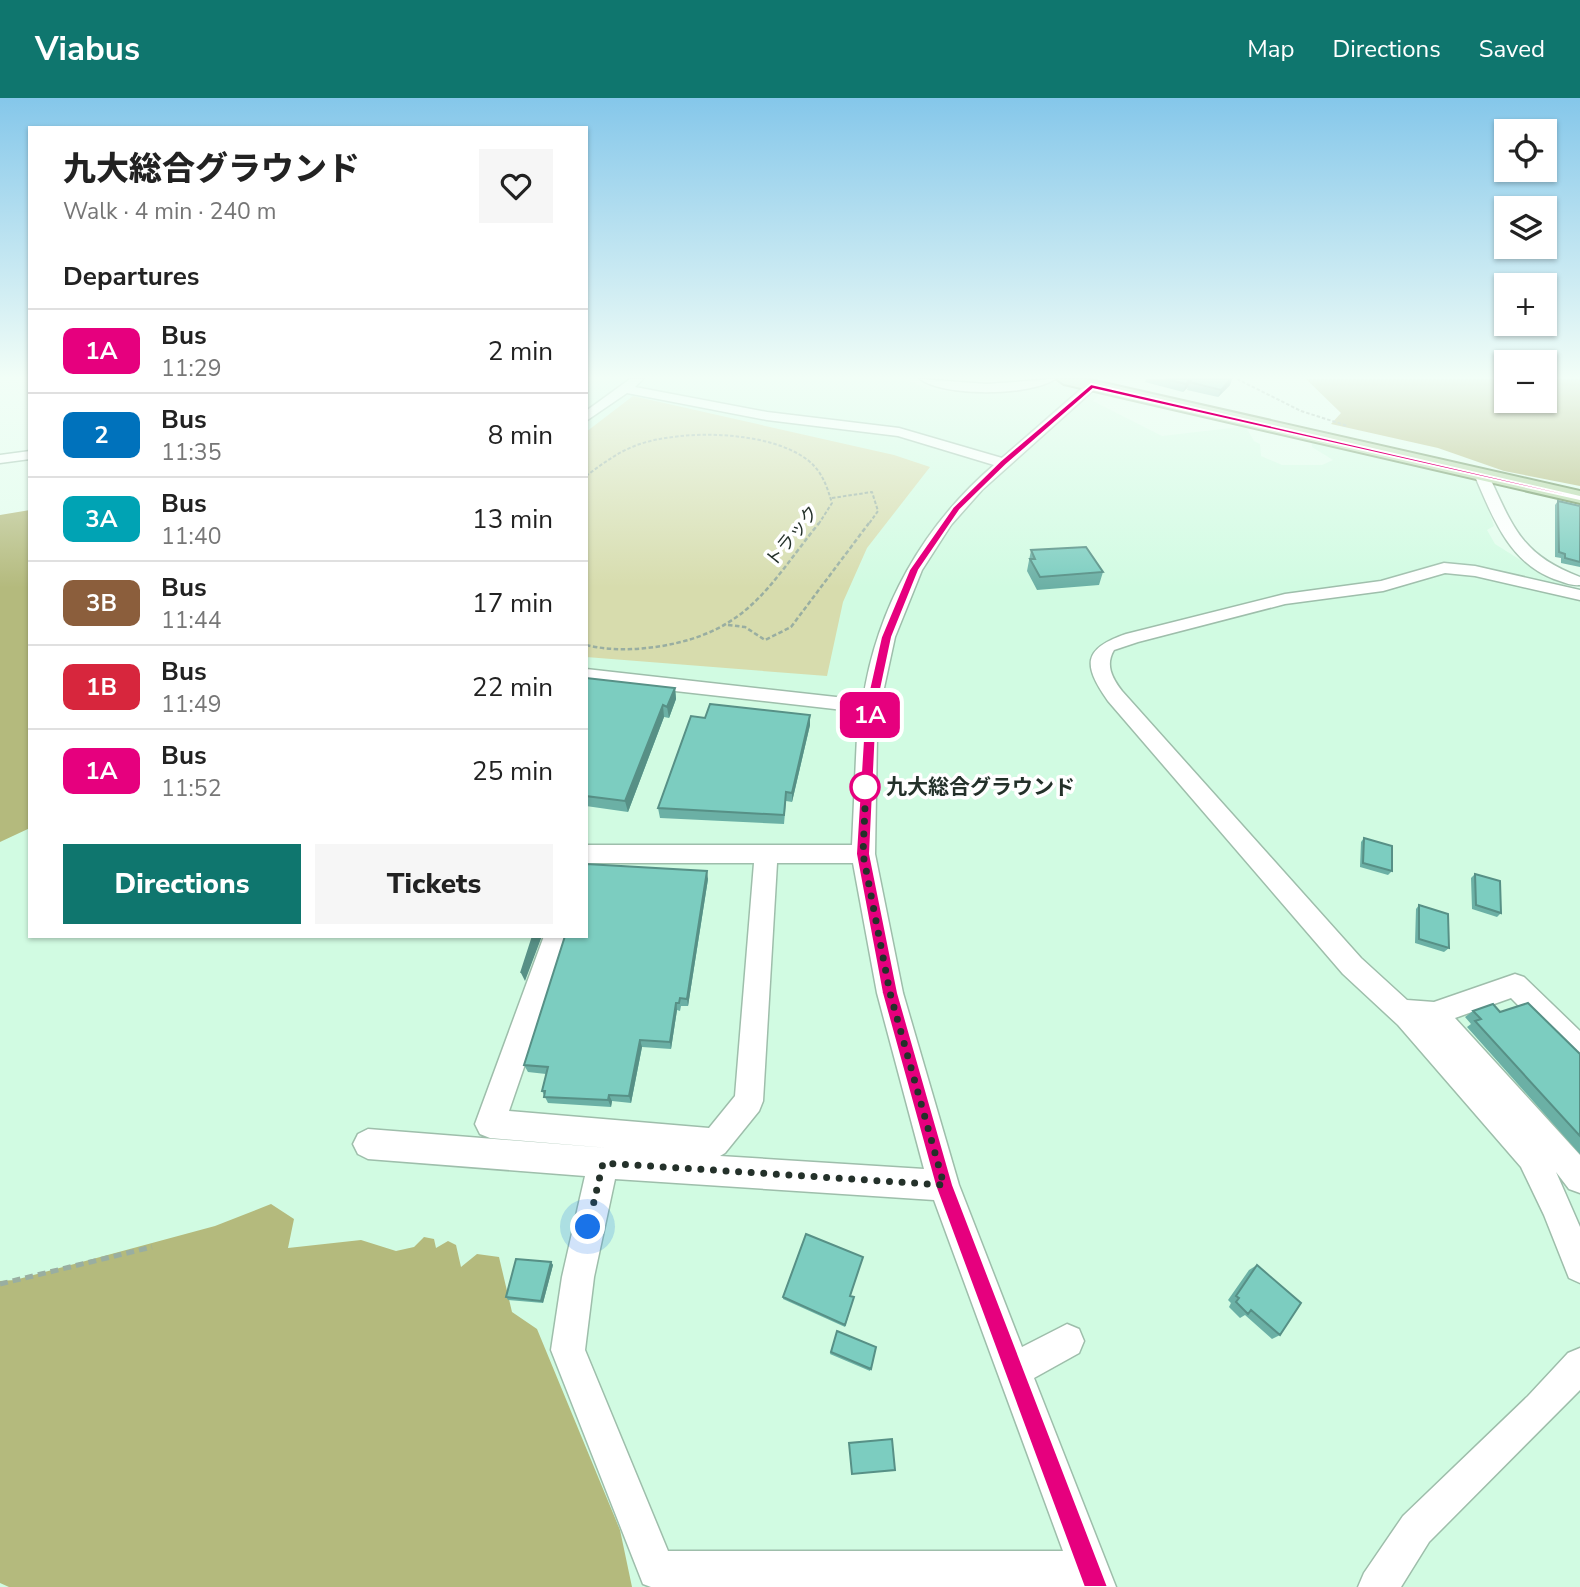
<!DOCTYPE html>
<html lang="en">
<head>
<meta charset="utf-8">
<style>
  :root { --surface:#fff; --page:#f6f6f6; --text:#222; --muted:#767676; --line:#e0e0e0; --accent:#0f766e }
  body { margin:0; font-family:"Nunito Sans","Noto Sans JP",sans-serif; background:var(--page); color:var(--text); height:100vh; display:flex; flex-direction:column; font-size:26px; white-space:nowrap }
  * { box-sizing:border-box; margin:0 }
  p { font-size:23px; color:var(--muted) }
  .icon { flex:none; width:38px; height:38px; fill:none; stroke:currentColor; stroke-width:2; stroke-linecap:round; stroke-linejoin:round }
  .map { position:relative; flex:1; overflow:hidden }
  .side { position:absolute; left:28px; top:28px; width:560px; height:812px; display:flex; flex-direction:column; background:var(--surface); border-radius:0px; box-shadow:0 2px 5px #0004 }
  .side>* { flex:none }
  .badge { padding:0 14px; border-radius:10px; font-size:24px; line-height:46px }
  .buttons { position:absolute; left:1494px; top:21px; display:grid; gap:14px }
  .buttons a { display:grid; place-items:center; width:63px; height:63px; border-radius:0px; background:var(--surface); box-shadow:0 2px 5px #0004; font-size:35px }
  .you { position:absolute; width:35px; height:35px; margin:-18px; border:5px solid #fff; border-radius:50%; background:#1a73e8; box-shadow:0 0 0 10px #1a73e833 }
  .map>.badge { position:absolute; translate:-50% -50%; box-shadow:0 0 0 4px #fff }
  h2 { padding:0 35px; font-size:26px; line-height:63px }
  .round { display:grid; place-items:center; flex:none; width:74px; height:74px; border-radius:0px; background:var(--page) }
  .head { display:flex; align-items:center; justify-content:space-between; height:119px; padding:0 35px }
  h1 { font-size:33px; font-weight:800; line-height:52px }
  .action { display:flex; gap:14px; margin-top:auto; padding:14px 35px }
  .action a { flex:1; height:80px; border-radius:0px; background:var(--accent); color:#fff; font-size:28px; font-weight:800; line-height:80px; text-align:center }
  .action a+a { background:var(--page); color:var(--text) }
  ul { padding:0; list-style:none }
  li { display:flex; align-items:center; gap:21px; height:84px; padding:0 35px; border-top:2px solid var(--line) }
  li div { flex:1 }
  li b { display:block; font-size:26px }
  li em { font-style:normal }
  li .badge { min-width:77px; font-weight:700; text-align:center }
  header { display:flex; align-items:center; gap:42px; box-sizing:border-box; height:98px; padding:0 35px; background:var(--accent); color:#fff }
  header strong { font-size:33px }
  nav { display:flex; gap:38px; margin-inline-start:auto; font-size:24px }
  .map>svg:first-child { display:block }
</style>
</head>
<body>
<header>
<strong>Viabus</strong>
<nav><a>Map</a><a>Directions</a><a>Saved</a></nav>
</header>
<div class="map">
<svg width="1580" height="1489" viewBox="0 0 1580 1489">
  <rect width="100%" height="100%" fill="#e3fded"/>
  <path fill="#d1fbe2" d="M586,281h319l22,10 36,4 24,-2 39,-11h23l50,15 -6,6 69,35 78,-9 7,2 7,12 6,3 1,12 21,9h40l11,-5 -21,-13 -1,-8 167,38 16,49 -7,4 8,14 49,31 -2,1 38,13v998h-1580v-1003l30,-12v364h556z"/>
  <path fill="#d7dcad" d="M633,298l261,59 36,12 -63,81 -24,54 -16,74 -241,-19v-225z"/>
  <path fill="#b4ba7d" d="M1306,281h201v22h38v-22h35v107l-76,-15 -66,-23 -107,-24 10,-11z
    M30,412v318l-30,14v-327z
    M271,1106l23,15 -6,29 73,-8 35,11 18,-4 10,-10 10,2 2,9 12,-7 8,4 5,22 16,-13 22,3 13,55 25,17 83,201 12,57h-623l-9,-4v-302l15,-1 200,-54z"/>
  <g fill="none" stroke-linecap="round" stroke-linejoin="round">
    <defs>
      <path id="minor" d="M630,281h13l-8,8 132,25 132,16 103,30 85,-74h8l2,3 -115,103 -31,35 -29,45 -27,67 -11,51 -7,48 -2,118 28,139 56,192 63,162 45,-23 12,5 5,12 -5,12 -45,25 82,209h-465l-8,-3 -92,-234 11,-73 23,-101 -217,-17 -10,-5 -5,-10 5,-10 10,-5 241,19 -119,-10 -10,-4 -5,-10 69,-188h25l-60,175 200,17 26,-32 19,-233h-168v-18h266l5,-109 4,-24 -275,-31v-12l277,31c14,-93 60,-174 131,-235l-96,-29 -131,-16 -140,-27 -41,28v-10zM777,765h76l24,130 47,176 -204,-13 5,-3 34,-42 4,-10zM615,1081l319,21 129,351h-395l-83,-201 9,-73z
        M920,281l67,5 68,-5c-24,17 -111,18 -135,0z
        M30,353v8l-30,4v-8z
        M1481,372l7,4c25,53 33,81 92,103v8c-9,1 -17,-3 -26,-6 -46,-17 -62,-64 -80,-105z
        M1444,465l31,3 105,24v10l-105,-24 -30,-3 -62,18 -98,13 -147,38 -24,8c-9,15 -2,28 8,41l239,267 46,42 27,2 81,-28 9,3 56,54v31l-10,-4 -59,-60 -56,20 125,137v38l-11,-4 -13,-17 24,55v56l-11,-5 -25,-63 -23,-48 -123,-142 -55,-51 -235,-273c-25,-36 -26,-52 18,-67l159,-40 96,-13z
        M1580,1250v42l-151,152 -28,45h-43l6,-14 39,-57 125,-120 40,-43z"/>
      <path id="major" d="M1057,281h29l494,112v12l-516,-119z"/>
    </defs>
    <use href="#minor" stroke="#9ebeab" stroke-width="3"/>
    <use href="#major" stroke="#668d58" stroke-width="4"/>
    <path stroke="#99aea1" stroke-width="2" stroke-dasharray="3.5 2" stroke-linecap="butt" d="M1237,281l64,32 47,15
      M586,378c16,-12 32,-24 51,-31 45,-16 133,-15 172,16 14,12 18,26 23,42l-14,22
      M832,400l40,-6 6,19 -10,14"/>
    <path stroke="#99aea1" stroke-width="2.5" stroke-dasharray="4.5 2.5" stroke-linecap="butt" d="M728,527l17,2 20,13 26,-13 78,-104
      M586,547c25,6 50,5 76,1 86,-15 106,-59 157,-123"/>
    <path stroke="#99aea1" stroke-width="5" stroke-dasharray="8 5" stroke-linecap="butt" d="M0,1186l152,-37"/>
    <use href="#minor" fill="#fff" fill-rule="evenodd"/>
    <use href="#major" fill="#b9d9aa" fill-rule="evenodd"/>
  </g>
  <path fill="#6bb0a5" d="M1146,281h86l-2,6 -12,12 -31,-7 1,-3 -5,5 -38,-10z
    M1558,403l22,5v61l-19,-4v-5l-6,-1v-52z
    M1031,452l72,22 -4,13 -62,5 -10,-19z
    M586,580l89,10 1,11 -7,19 -5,-1 -36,95 -42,-6z
    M810,617v10l-18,77 -6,-1 -2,23 -124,-6 -2,-10 47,-90z
    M1364,740l28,33 -4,4 -28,-8 1,-25z
    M1475,776l26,39 -4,4 -25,-8 -1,-31z
    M708,781l-20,127h-7l-1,5 -3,-1 -6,39 -29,-2 -11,56 -19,-2 -1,6 -63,-4 -6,-12 4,-17 -18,-2 -4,-7z
    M1419,807l30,43 -5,4 -29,-9 1,-34z
    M1473,913l27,1 80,42v100l-113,-127 4,-3 -6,-7z
    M551,1164l2,3 -10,38 -35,-3 -2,-3z
    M1257,1167l23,70 -8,4 -27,-24 -5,3 -11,-11 2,-4 -3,-3 21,-30z
    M850,1198l4,1 -9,30 -62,-28v-2z
    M837,1233l39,16 -6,24 -40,-17z"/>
  <path fill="#579086" d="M1190,281h6l-7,3 -1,5 -5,5 3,-8z
    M1231,281h1l-2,6 -12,12 3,-7z
    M675,590l1,11 -7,19 -2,-11z
    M663,607l1,12 -36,95 -3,-11z
    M810,617v10l-18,77v-9z
    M707,773l1,8 -20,127 -1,-7z
    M535,838h7l-17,45 -4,-8z
    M676,905l1,7 -6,39 -1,-7z
    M640,942l2,7 -11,56 -2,-7z
    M609,997l3,6 -1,6 -3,-7z
    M551,1164l2,3 -10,38 -2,-2z"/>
  <path fill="#7ccdc0" stroke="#579086" stroke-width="2" d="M1166,281h24l-4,5z
    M1192,281h39l-10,11 -32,-8z
    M1558,403l22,5v56l-15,-4v-4l-6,-2z
    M1086,449l17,25 -63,5 -10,-18h5l-4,-9z
    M586,580l89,10 -8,19 -4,-2 -38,96 -39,-5z
    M710,606l100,11 -18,78 -6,-1 -2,23 -126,-7 33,-92 14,2z
    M1364,740l28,8v25l-29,-8z
    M586,766l121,7 -20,128 -7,-1 -1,5h-3l-6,39 -30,-2 -11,56 -20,-1 -1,5 -64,-3 1,-6h-3l6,-24 -24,-2 41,-129h21z
    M1475,776l25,7 1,32 -25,-8z
    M1419,807l29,9 1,34 -30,-9z
    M533,838h2l-14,37z
    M1528,905l52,51v82l-105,-115 6,-2 -8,-8 20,-7 7,8z
    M806,1136l57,23 -13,39 4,1 -9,28 -62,-28z
    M516,1161l35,3 -10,39 -35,-4z
    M1257,1167l44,38 -21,32 -29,-25 -3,4 -12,-12 3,-4 -3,-2z
    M837,1233l39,16 -5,22 -40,-17z
    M892,1341l3,31 -43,4 -3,-31z"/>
  <linearGradient id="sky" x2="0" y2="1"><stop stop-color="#85c7ea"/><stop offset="0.57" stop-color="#f2fef7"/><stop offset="1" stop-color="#f2fef7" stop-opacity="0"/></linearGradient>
  <rect width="1580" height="490" fill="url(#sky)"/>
  <path fill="#e6007e" stroke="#fff" stroke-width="2" d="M1091,286l489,113v2l-487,-110 -87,76 -46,45 -41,60 -27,67 -15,71 -7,146 28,139 55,192 155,402h-24l-149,-402 -53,-192 -26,-139 9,-146 16,-71 28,-67 44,-63 47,-46z"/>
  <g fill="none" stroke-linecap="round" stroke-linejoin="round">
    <path stroke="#24312a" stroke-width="7" stroke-dasharray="0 12.6" d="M588,1129l15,-64 341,22 -54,-192 -27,-139 3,-70 -1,3"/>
  </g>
  <circle fill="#fff" stroke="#e6007e" stroke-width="3.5" cx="865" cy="689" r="14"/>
  <g text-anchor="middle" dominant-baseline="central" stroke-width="7" stroke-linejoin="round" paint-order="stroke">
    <g font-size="18" fill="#24312a" stroke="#fff">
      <text transform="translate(792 438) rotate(-51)">トラック</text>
    </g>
    <g font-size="21" font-weight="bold" fill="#24312a" stroke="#fff" text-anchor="start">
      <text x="886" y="689">九大総合グラウンド</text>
    </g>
  </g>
</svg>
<div class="buttons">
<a><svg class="icon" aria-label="locate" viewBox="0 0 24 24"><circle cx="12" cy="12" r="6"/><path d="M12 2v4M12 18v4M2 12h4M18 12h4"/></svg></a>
<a><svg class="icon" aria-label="layers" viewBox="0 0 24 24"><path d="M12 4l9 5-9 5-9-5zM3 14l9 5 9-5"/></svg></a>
<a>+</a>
<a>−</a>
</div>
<div class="you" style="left:588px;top:1129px"></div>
<b class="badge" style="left:870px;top:617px;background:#e6007e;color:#fff">1A</b>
<section class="side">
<div class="head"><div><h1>九大総合グラウンド</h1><p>Walk · 4 min · 240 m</p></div><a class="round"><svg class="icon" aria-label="heart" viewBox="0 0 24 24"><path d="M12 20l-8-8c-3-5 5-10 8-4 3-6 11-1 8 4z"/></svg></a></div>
<h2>Departures</h2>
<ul>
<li><span class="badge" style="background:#e6007e;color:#fff">1A</span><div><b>Bus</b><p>11:29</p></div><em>2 min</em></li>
<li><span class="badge" style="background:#0072bc;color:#fff">2</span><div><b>Bus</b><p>11:35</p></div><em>8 min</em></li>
<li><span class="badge" style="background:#00a3b4;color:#fff">3A</span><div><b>Bus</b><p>11:40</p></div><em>13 min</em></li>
<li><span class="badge" style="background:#8b5e3c;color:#fff">3B</span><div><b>Bus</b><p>11:44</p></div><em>17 min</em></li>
<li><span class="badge" style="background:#d7263d;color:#fff">1B</span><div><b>Bus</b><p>11:49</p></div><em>22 min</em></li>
<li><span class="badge" style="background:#e6007e;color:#fff">1A</span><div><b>Bus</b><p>11:52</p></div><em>25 min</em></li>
</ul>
<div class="action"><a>Directions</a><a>Tickets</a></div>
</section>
</div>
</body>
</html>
